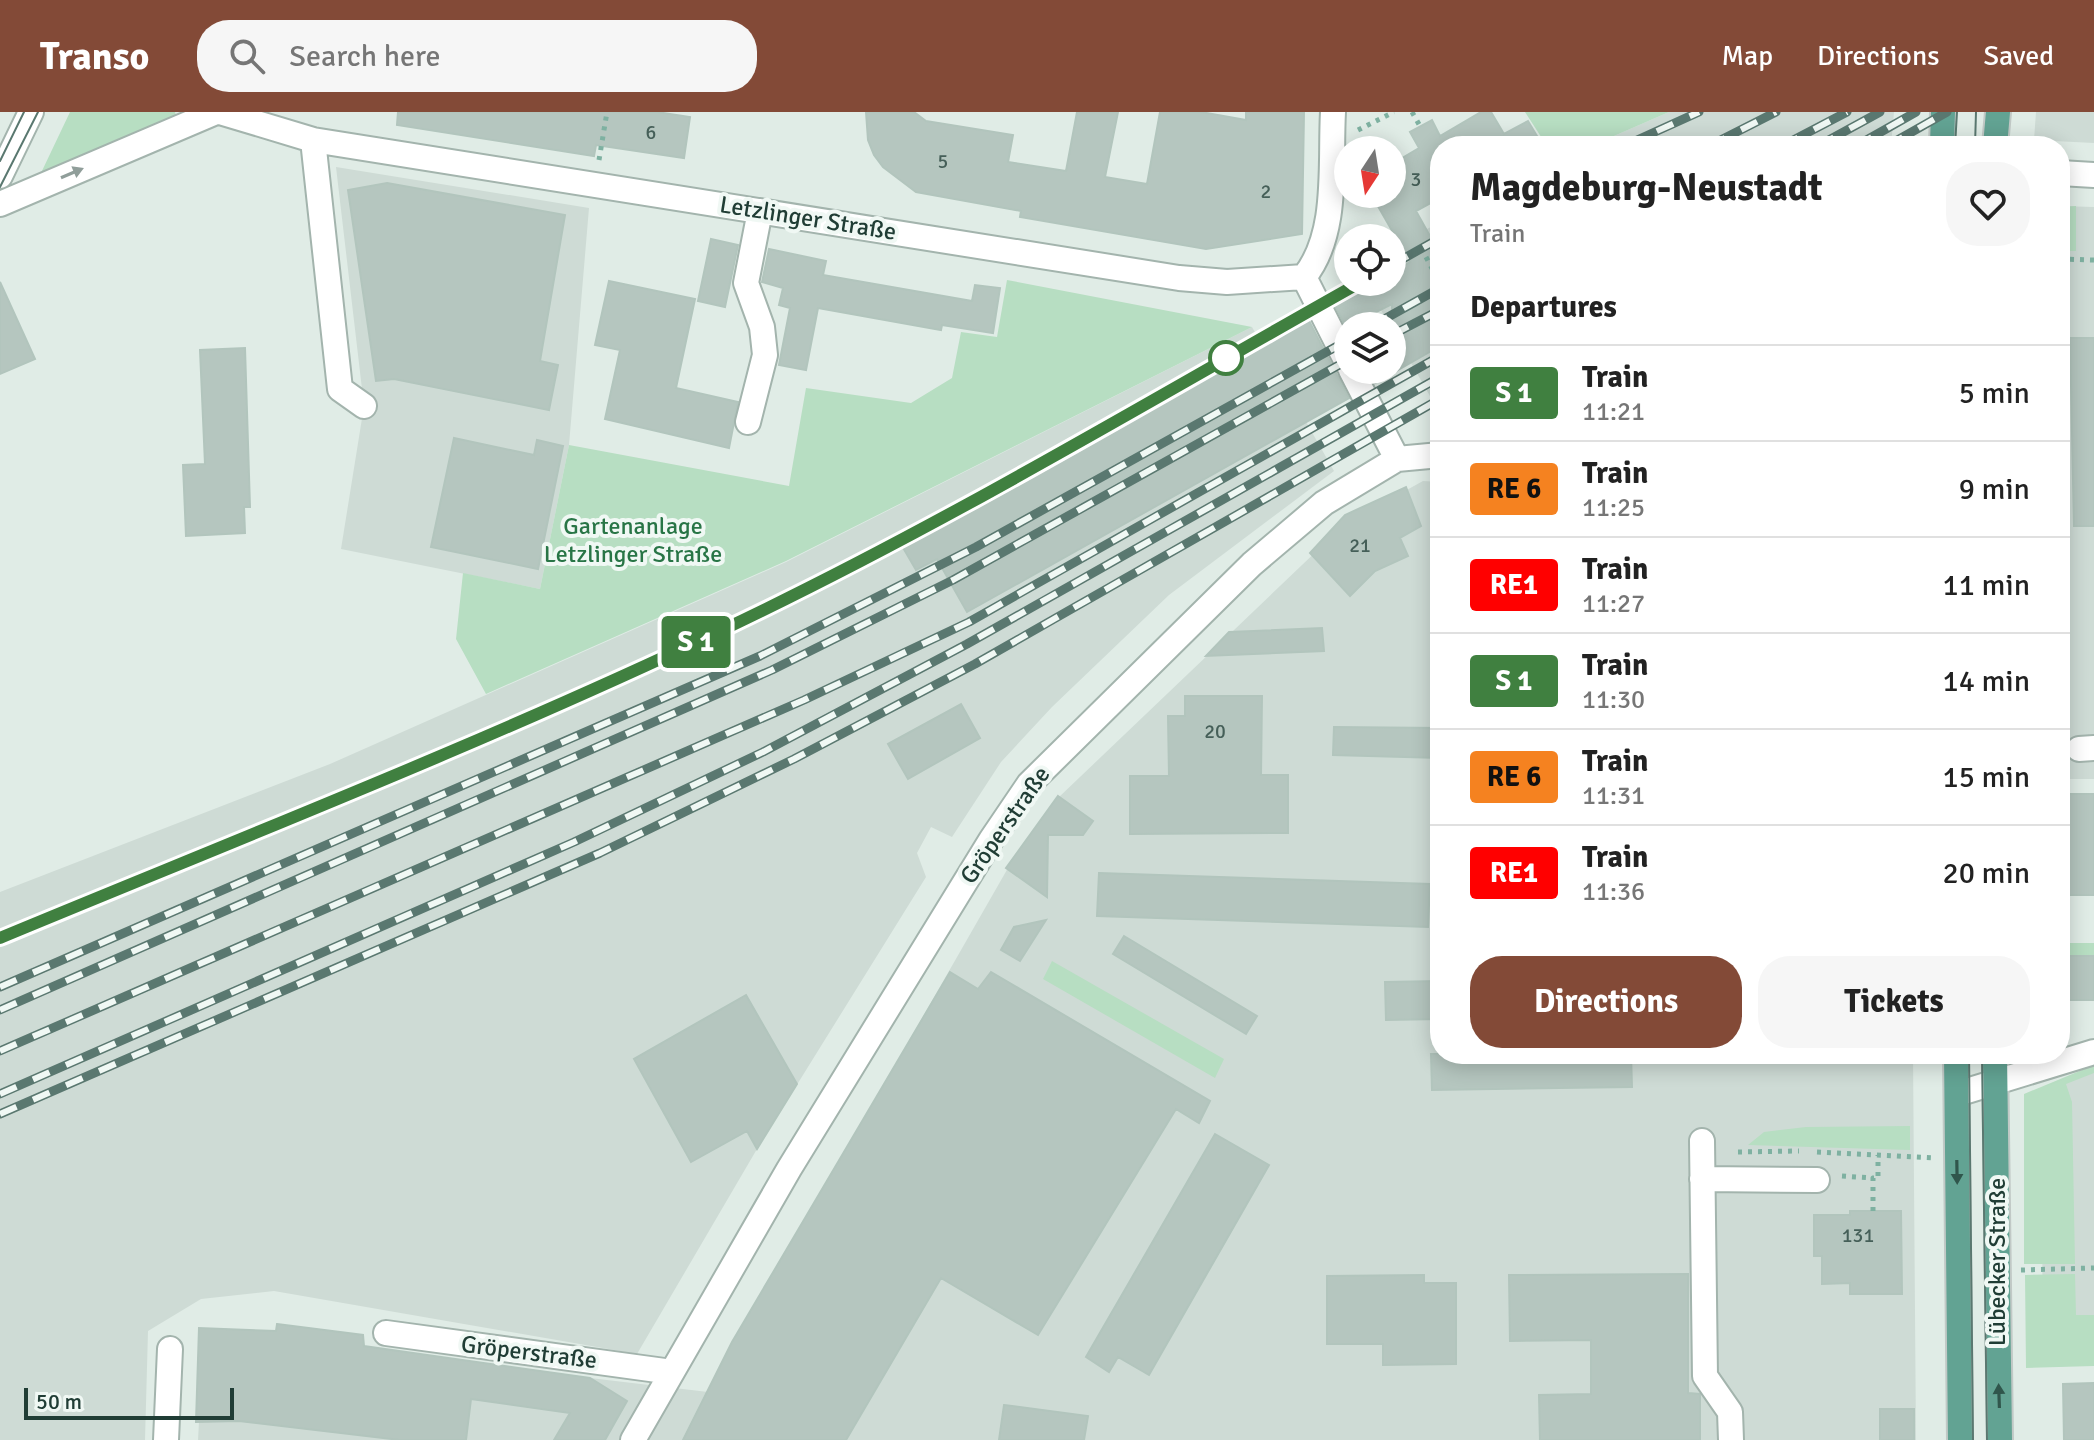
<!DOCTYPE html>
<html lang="en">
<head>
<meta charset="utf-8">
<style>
  :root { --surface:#fff; --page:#f6f6f6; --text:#222; --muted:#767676; --line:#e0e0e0; --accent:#834a37 }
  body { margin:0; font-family:Signika,sans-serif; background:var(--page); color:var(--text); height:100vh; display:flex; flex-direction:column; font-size:30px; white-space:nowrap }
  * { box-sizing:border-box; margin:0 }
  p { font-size:26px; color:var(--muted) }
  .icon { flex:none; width:44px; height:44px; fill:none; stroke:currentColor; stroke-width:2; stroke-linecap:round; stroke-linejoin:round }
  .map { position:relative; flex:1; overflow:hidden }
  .drawer { position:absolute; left:1430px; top:24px; width:640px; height:928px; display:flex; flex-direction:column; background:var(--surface); border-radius:32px; box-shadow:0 4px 20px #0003 }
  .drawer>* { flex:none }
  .badge { padding:0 16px; border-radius:6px; font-size:28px; line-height:52px }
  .needle { width:52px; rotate:192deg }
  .fabs { position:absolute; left:1334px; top:24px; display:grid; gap:16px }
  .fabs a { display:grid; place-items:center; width:72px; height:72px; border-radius:50%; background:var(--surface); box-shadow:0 4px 20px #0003; font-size:40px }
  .scale { position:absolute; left:24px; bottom:20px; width:210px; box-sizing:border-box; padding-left:8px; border:4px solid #203d35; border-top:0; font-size:22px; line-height:28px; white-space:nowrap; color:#203d35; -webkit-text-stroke:6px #f0f8f4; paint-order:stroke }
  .map>.badge { position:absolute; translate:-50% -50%; box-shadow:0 0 0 4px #fff }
  h2 { padding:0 40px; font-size:30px; line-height:72px }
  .round { display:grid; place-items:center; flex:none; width:84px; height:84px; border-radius:32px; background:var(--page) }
  .summary { display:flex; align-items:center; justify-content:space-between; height:136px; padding:0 40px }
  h1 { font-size:38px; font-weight:700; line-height:60px }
  .action { display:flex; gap:16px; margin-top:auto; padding:16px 40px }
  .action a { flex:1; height:92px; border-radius:32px; background:var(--accent); color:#fff; font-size:32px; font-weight:700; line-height:92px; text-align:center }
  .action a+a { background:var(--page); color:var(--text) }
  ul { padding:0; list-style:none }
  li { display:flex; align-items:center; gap:24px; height:96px; padding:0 40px; border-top:2px solid var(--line) }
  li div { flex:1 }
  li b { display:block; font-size:30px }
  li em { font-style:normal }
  li .badge { min-width:88px; font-weight:700; text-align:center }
  header { display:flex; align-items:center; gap:48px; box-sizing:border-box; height:112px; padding:0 40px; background:var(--accent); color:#fff }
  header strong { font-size:38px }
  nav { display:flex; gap:44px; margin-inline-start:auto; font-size:28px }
  .search { width:560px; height:72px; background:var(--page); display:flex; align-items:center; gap:20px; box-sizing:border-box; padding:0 28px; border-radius:32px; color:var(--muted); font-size:30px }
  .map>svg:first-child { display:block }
</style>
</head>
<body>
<header>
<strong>Transo</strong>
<div class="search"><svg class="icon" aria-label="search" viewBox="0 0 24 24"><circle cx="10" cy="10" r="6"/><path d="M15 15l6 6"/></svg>Search here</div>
<nav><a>Map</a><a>Directions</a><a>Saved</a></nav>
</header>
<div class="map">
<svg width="2094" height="1328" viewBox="0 0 2094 1328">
  <rect width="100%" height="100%" fill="#e0ece6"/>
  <path fill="#cedbd5" d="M1669,0h225l-3,34h-300z
    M2036,0h58v31l-60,-3z
    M336,55l253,41 -20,237 -29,144 -199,-40 23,-143z
    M2060,94l34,1v572h-34z
    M1440,110v189l-1,1 -74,-130h27v-34z
    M1252,215l82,144 -165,124 -117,112 -51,55 -49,75 -21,-10 -14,26 9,24 -169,272 -120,205 -363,-63 -73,8 -53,32 -3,109h-145v-548l330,-128 456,-202z
    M1423,369l17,1v572h473l3,386h-1718l6,-108 504,60 300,-524 50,-70 287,-274z
    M2094,959v294l-52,2 1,-278z"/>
  <path fill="#b7dec2" d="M70,0h105l1,3 -133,62 -2,-4z
    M1525,0h144l-78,34h-44z
    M2076,94v45h-16v-44z
    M1007,168l245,47 -466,234 -300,133 -30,-55 7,-66 77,16 29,-144 220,41 17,-98 105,15 41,-25 9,-46 36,5z
    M2060,831h34v13h-34z
    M1052,849l172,98 -9,19 -172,-99z
    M2094,953v8l-28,11 6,18 3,162h-51v-170z
    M1910,1014v24l-162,-5 16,-13 42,-5z
    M2075,1162l1,41h18v51l-68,2 -1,-93z"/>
  <path fill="#b5c6bf" stroke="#b2c5bd" stroke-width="2" d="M398,0h259l33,5 -6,41 -88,-13 -2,11 -197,-31z
    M866,0h48l12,9 87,14 -5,27 58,9 11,-59h41l-13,65 42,7 13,-72h41l45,8v-8h58l-2,122 -96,15 -186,-32 1,-6 -105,-19 -33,-25 -9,-12 -6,-15z
    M1481,0h10l13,22 24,-13 15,25h-103v52l-24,13 24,43v92l-65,37 -7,-13h24v-66l-44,22v5l-14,-27 40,-22h18v-10l18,-10 -39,-68h21v-30l27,-16 -9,-16 22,-12 8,16z
    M387,71l178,32 -25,146 18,4 -9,45 -155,-31 -18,2 -28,-191z
    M711,127l27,6 -13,62 -27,-6z
    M769,137l57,12 -3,14 149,26 3,-16 25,3 -7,45 -51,-8 -1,5 -123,-22 -12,62 -27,-5 11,-57 -11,-3 4,-17 -21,-6z
    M609,169l86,18 -19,89 62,14 -9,46 -124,-29 15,-69 -25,-5z
    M0,170l35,77 -35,15z
    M1308,207l41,79 -382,214 -30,-53 -21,11 -14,-24z
    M2070,226h24v188h-20z
    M245,236l5,159h-6l1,26 -59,3 -3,-71 22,-1 -5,-114z
    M454,326l80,17 3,-15 26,6 -25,123 -107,-22z
    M1406,375l15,39 -21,12 8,18 -33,15 -25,25 -40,-43 35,-38z
    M1322,516l2,23 -118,5 23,-24z
    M1185,584h77l-1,79h27v58l-158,1v-58h39l-1,-60h17z
    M961,592l19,34 -72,41 -20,-35z
    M1334,615l106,1v30l-107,-3z
    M2060,682h34v101h-34z
    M1058,684l35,25 -10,14h-35l-1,62 -41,-29z
    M1099,761l331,11 -2,43 -331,-11z
    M1046,808l-26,41 -19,-11 13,-23z
    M1124,824l133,80 -11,18 -133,-80z
    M2061,844h33v44h-33z
    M950,860l28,17 13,-17 219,129 -11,22 -23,-14 -138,226 -97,-57 -95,162h-163l49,-98z
    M1440,869v38l-54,1 -1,-38z
    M746,883l51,89 -40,65 -10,-18 -56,31 -57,-103z
    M1431,942h200l1,33 -200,3z
    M1215,1022l54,31 -120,210 -31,-18 -9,15 -23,-15z
    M1850,1099h51l1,83h-52v-11l-28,1v-28h-8v-41h36z
    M1688,1162v119l12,1v46h-160l-1,-45 52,-1v-54l-81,1 -1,-66z
    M1424,1163v8h32v81l-73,1v-21h-56v-68z
    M277,1212l86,11 1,11 226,32 37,23 -22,39h-51l16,-27 -99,-14 -5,41h-66l-161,-19 -43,1 3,-94 77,3z
    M2094,1271v57h-30l-1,-56z
    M1004,1293l84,11 -4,24h-85z
    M1880,1297h34v31h-34z"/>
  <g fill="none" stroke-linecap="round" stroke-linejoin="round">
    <defs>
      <path id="minor" d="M220,0l93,28 866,138 48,4 77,-5
        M313,28l27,249 24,17
        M2060,61l34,2
        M0,64l31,-64
        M0,92l216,-92
        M1304,165c35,-43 26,-113 29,-165
        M1304,165l44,87
        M1351,258l46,89
        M748,310l17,-67 -3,-28 -16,-44 14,-72
        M2079,637l15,-1
        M1957,982l137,-42
        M1702,1029l3,235 25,36 1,28
        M1702,1067l115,1
        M386,1221l286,39
        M166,1328l4,-91
        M633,1328l156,-271 202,-329 38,-56 223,-220 72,-61 73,-44 43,-4"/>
      <path id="major" d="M1942,34l1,-34
        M1995,34l3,-34
        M1956,942l4,386
        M1995,942l5,386"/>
    </defs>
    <use href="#minor" stroke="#a3b4ad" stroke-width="28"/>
    <use href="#major" stroke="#c1c9c6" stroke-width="28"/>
    <path stroke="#7eb1a1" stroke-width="5" stroke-dasharray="4 6" stroke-linecap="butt" d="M1412,0l8,14
      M1358,18l36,-18
      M599,48l8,-48
      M1426,145l11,21
      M2060,147l34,1
      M2060,595l7,7v13
      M1738,1040l61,-1
      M1817,1040l118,6
      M1842,1064l31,2
      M1873,1099v-33h5v-23
      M2021,1158l73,-2"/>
    <use href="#minor" stroke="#fff" stroke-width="24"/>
    <use href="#major" stroke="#62a393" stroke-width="24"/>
    <path stroke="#5a7870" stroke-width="2" d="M1955,34l2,-34
      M1975,34l1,-34
      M0,49l24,-49
      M0,75l38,-75
      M1969,942l4,386
      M1982,942l5,386"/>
    <defs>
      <path id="rail" d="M1624,34l75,-34
        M1709,34l67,-34
        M1782,34l65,-34
        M1818,34l62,-34
        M1856,34l60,-34
        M1887,34l60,-34
        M1392,153l48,-27
        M1372,214l68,-38
        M1392,223l48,-25
        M0,826c243,-101 490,-195 727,-310 216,-106 424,-228 634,-346
        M0,875l760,-331 216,-109 372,-207
        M0,898l772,-340 181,-90 395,-220
        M0,939l804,-351 165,-78 471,-266
        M0,982l574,-252 189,-90 204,-108 473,-267
        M0,1002l600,-261 194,-94 181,-95 465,-265"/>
    </defs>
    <use href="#rail" stroke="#5a7870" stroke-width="9"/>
    <use href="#rail" stroke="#f0f8f4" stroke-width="6" stroke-dasharray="18" stroke-linecap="butt"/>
  </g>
  <defs><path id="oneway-solid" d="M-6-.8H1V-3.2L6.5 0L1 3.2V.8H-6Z" transform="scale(2)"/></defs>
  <use fill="#909e9a" href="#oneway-solid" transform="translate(72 61) rotate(-23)"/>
  <g fill="#30564c">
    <use href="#oneway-solid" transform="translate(1957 1060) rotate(89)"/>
    <use href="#oneway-solid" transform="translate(1999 1284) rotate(-92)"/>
  </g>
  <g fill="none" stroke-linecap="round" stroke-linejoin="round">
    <defs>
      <path id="line" d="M0,826c241,-100 484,-195 720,-307 220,-104 429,-230 641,-349"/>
    </defs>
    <use href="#line" stroke="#fff" stroke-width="18"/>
    <use href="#line" stroke="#408040" stroke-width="12"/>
  </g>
  <circle fill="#fff" stroke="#408040" stroke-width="4" cx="1226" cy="246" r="16"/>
  <g text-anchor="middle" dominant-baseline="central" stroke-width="8" stroke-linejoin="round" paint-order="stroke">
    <g font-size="20" fill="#455f58">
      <text x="651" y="20">6</text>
      <text x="943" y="49">5</text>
      <text x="1416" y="67">3</text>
      <text x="1266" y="79">2</text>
      <text x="1360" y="433">21</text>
      <text x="1215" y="619">20</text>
      <text x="1858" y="1123">131</text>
    </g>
    <g font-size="24" fill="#203d35" stroke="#f0f8f4">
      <text transform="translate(808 106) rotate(9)">Letzlinger Straße</text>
      <text transform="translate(1005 713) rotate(-55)">Gröperstraße</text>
      <text transform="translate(1997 1150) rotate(-90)">Lübecker Straße</text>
      <text transform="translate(529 1240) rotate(7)">Gröperstraße</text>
    </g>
    <g font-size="24" fill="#287546" stroke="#f0f8f4">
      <text x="633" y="414">Gartenanlage<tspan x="633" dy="28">Letzlinger Straße</tspan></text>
    </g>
  </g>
</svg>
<div class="fabs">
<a><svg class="needle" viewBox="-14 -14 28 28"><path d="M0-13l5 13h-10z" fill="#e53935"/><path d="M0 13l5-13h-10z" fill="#767676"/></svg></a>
<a><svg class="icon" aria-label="locate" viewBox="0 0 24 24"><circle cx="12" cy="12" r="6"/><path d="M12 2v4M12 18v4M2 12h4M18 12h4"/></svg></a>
<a><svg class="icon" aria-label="layers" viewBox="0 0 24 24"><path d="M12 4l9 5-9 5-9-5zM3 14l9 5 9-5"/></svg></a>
</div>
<div class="scale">50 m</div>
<b class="badge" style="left:696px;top:530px;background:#408040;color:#fff">S 1</b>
<section class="drawer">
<div class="summary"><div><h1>Magdeburg-Neustadt</h1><p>Train</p></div><a class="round"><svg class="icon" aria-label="heart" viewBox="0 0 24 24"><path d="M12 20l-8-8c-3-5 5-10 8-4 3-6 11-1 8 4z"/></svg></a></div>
<h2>Departures</h2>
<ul>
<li><span class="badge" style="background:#408040;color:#fff">S 1</span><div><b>Train</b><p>11:21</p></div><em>5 min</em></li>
<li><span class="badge" style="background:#f58220;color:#111">RE 6</span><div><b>Train</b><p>11:25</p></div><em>9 min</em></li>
<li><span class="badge" style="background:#f00;color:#fff">RE1</span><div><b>Train</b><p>11:27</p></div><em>11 min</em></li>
<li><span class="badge" style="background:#408040;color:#fff">S 1</span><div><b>Train</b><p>11:30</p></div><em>14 min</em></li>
<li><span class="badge" style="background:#f58220;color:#111">RE 6</span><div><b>Train</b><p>11:31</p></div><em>15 min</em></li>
<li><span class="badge" style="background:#f00;color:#fff">RE1</span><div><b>Train</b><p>11:36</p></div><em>20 min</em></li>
</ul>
<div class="action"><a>Directions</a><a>Tickets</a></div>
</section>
</div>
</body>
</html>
